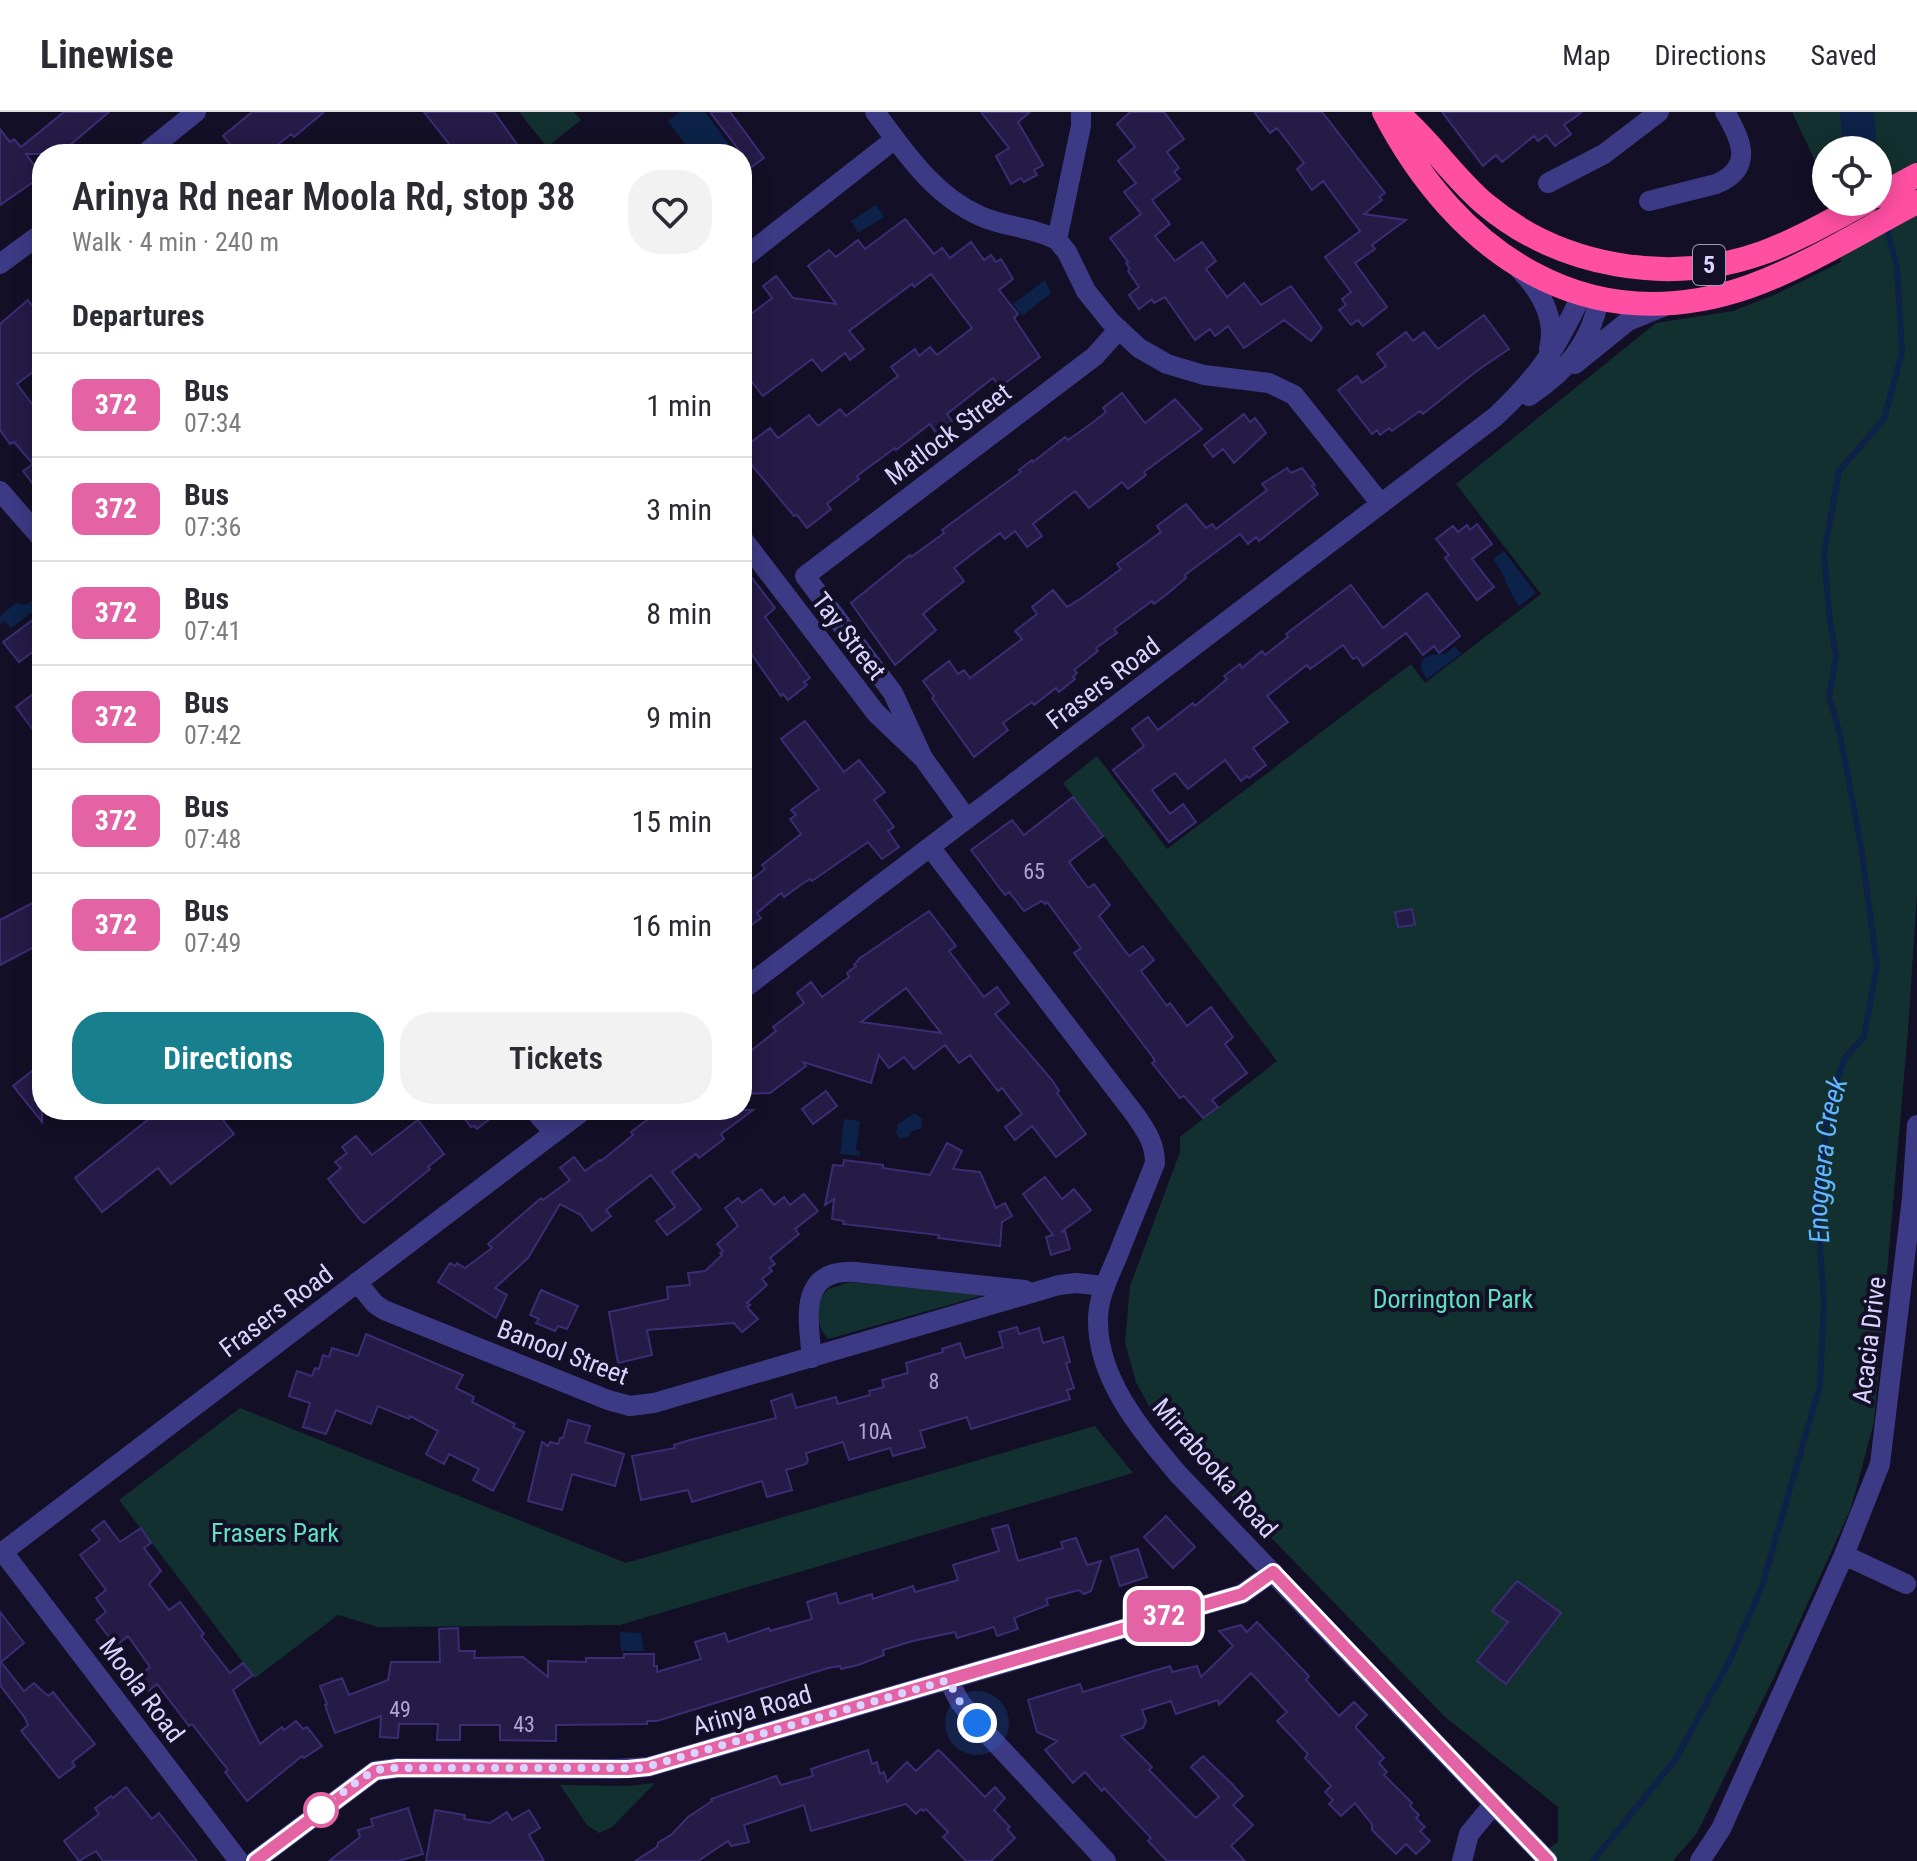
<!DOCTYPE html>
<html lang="en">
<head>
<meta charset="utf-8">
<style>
  :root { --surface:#fff; --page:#f2f2f3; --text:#2b2b33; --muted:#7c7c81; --line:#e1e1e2; --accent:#187f8f }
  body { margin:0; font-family:"Roboto Condensed",sans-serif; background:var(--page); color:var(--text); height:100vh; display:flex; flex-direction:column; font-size:30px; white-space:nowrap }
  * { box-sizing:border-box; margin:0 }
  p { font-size:26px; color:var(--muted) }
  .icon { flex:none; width:44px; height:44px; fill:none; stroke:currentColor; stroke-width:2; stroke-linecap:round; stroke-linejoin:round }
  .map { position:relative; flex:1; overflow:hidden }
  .details { position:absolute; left:32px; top:32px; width:720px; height:976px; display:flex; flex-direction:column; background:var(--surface); border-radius:32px; box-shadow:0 4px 20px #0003 }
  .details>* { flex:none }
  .badge { padding:0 16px; border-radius:12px; font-size:28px; line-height:52px }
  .tools { position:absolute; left:1812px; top:24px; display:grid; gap:16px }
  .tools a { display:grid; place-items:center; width:80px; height:80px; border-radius:50%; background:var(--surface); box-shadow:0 4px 20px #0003; font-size:40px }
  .you { position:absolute; width:40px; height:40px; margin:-20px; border:6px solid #fff; border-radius:50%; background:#1a73e8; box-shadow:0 0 0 12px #1a73e833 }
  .map>.badge { position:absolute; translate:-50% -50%; box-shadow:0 0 0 4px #fff }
  h2 { padding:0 40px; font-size:30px; line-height:72px }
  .round { display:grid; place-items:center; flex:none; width:84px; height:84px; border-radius:32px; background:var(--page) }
  .head { display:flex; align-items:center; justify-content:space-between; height:136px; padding:0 40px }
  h1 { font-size:38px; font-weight:600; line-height:60px }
  .action { display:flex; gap:16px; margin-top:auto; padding:16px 40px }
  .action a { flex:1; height:92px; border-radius:32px; background:var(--accent); color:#fff; font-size:32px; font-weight:600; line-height:92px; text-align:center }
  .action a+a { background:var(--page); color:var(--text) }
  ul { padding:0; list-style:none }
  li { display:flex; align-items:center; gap:24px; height:104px; padding:0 40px; border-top:2px solid var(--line) }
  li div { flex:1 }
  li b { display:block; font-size:30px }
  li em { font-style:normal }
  li .badge { min-width:88px; font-weight:700; text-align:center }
  header { display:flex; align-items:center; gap:48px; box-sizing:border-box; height:112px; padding:0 40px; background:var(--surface); border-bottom:2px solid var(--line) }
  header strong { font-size:38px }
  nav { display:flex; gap:44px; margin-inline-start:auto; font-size:28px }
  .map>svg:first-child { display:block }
</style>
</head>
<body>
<header>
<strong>Linewise</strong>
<nav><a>Map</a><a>Directions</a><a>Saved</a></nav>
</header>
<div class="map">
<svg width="1917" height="1749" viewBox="0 0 1917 1749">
  <rect width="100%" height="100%" fill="#130f26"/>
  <path fill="#12302f" d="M519,0h55l7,8 -34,27z
    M1792,0h125v781l-9,138 -34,391 -23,86 -76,167 -78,158 -24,28h-142l27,-19v-35l-114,-91 -288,-297 -20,-37 -11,-39 5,-57 50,-134v-15l97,-76 -214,-278 34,-27 70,93 244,-185 14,19 116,-89 -85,-110 200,-161 77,-12 41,-16 67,-33 -9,-60h46v-52h-52v34z
    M850,1170l134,13 -156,44c-13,-15 -14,-36 0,-50z
    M240,1296l386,155 469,-137 38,47 -513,152 -242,2 -40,-12 -83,63 -136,-178z
    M655,1671l-43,44 -13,6 -12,-8 -27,-40 68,1z"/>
  <path fill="#0c2248" d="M680,0h25l31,42h-43l-25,-33z
    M876,93l8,12 -26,16 -7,-12z
    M1045,168l6,13 -29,23 -9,-12z
    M1504,439l32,42 -17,13c-11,-15 -14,-32 -26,-47z
    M33,488l6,7 -28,21 -6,-7 -5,3v-8l16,-13 10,2z
    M1455,534l6,8 -34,25c-15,-19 0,-26 18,-25z
    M915,1001l7,6 -1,9 -10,4 -4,6h-8l-3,-5 2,-9z
    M844,1007l16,2 -4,29 4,2v4l-20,-2z
    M620,1520l21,1 3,18h-23z"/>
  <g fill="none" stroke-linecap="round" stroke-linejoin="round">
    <g stroke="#0c2248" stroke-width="6">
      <path d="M1860,36v2"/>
      <path id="s1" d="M1593,1749l82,-101 55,-100 32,-74 58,-201 4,-83 -7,-93 11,-98 16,-52 20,-22 13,-71 -16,-119 -21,-113 -11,-38 7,-40 -6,-33 -6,-69 15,-83 45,-52 18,-67 -5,-84 -11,-44"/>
    </g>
    <path stroke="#0c2248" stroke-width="34" d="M1857,0l3,36"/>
  </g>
  <path fill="#241b47" stroke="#3b2d73" stroke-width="2" fill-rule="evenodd" d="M64,0h45l-40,34 6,8h-49l16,22 -42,29v-76l10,13 4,-3 7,8z
    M252,0h72l-30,25 -3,-3 -25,20h-28l-15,-18z
    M424,0h70l30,42h-67z
    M710,0h20l34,46 -22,16v-20z
    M981,0h49l-12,10 25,43 -9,5 3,5 -13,7 -3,-4 -10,6 -15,-28 13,-8z
    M1130,0h34l20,27 -17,13 12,16 -5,4 6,7 -28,21 18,24 -15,12 20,25 27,-19 14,19 -10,8 21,28 17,-14 17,22 30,-19 31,42 -11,13 -27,-21 -40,28 -16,-22 -13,10 -5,-7 -15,11 -30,-43 -11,6 -2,-4 -13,10 -10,-14 10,-8 -11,-16 2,-2 -4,-6 2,-1 -18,-24 31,-24 -17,-22 12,-9 -18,-22 17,-14 -18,-23z
    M1254,0h68l63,81 -6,4 3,3 -18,14 42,6 -34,25 3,4 -20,14 32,44 -24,19 -5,-6 -7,5 -12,-15 7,-5 -4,-6 9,-7 -26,-35 35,-26 -37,-50 -11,9 -15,-21 7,-6 -27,-35 -7,5z
    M1442,0h140l-18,13 7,9 -16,12 -9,-11 -8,6 -4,-5 -32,26 -6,-7 -13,11z
    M905,107l29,35 8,-6 8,10 21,-16 13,18 7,-5 5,7 5,-3 12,20 -14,11 19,24 -4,4 26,39 -40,30 -7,-9 -46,36 5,7 -16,12 -6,-9 -34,26 -1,-2 -38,28 2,3 -32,25 4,5 -24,19 -10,-13 -3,1 -49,-59 6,-4 -5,-7 24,-18 8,10 31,-23 9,11 22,-17 6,7 52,-40 -7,-9 24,-18 4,7 11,-9 7,8 35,-27 -41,-54 -17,13 -2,-3 -63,47 15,18 -14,11 -5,-7 -23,18 -10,-12 -49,37 -11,-14 -10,7v-68l30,-23 -9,-12 13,-10 17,22 43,6 -28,-38 21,-16 7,7 22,-17 7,9z
    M28,188l14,19v46l-25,19 25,33v79l-19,-25 10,-7 -19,-22 -4,2 -10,-14v-106z
    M1484,203l25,34 -31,21 -55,44 -3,-3 -28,20 -3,-3 -9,7 -3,-5 -5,4 -34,-44 19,-14 5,7 24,-17 -9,-12 29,-22 7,9 11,-9 14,17z
    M1122,281l23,30 30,-24 27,30 -58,43 2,3 -18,14 -6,-7 -33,26 -14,-17 -42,33 9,12 -15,11 -12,-16 -10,8 -5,-6 -46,35 10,13 -41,33 13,16 -41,35 -44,-62 59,-48 1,2 33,-24 -2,-3 79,-58 -2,-2 13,-10 1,2 32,-25 3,3 24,-17 14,-11 -3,-4z
    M1244,302l6,8 5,-4 11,15 -32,30 -11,-14 -10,8 -9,-12z
    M1287,356l4,5 11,-5 13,17 -3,1 6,8 -59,47 -3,-4 -8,7 -8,-10 -55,41 1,3 -19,16 -13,10 -2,-3 -38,28 3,4 -21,15 2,3 -24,19 3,3 -4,4 2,2 -16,13 -3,-4 -22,17 -2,-3 -29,21 5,7 -34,27 -42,-59 2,-2 -11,-15 26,-20 9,13 6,-4 6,8 52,-39 -7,-8 22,-17 -5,-7 21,-17 14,17 16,-10 38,-28 -4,-5 44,-32 -4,-6 29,-22 20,24 6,-4 4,5 51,-39 -5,-6z
    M1477,412l15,20 -20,15 22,28 -17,13 -32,-42 4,-3 -13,-16 17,-13 5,6 9,-7 3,5z
    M742,453l33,43 -10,9 45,61 -6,4 3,3 -19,15 -5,-6 -2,2 -32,-45 -7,5z
    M1351,473l32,43 44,-35 33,43 -21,17 -5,-7 -11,9 -17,-22 -43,33 -6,-9 -4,2 -10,-14 -33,24 -3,-4 -40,31 21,26 -35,26 13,17 -17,13 -2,-2 -6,5 -16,-21 -37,29 -13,-16 -23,17 18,24 13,-10 13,18 -27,20 -56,-72 31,-24 -12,-17 16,-12 10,13 35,-27 2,3 32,-27 -3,-3 16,-12 2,4 20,-17 3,4 23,-18 -2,-3z
    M42,501v32l-23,17 -16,-20z
    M42,575v55l-26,-35z
    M805,609l39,51 15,-12 26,32 -11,8 20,27 -6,4 11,16 -17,12 -14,-17 -56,39 -2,-2 -8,5 -18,13 -3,-4 -24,20 4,5 -19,14v-45l23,-18 -3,-4 39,-31 -11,-15 6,-4 -5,-5 28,-21 -38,-50z
    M1073,685l30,39 -34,26 19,26 6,-4 16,21 -11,11 30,40 14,-10 11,14 -13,11 26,35 3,-3 17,23 24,-19 22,30 -8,7 22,29 -35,27 6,7 -15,11 -19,-22 -4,2 -28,-35 3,-2 -3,-5 -78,-103 7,-5 -34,-46 -2,2 -3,-3 -18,10 -15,-19 -4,3 -34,-45 41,-30 12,15z
    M42,786v45l-42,22v-45z
    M1412,797l3,16 -17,2 -3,-15z
    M929,799l27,35 -7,5 35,46 13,-10 12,16 -14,11 57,66 7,11 -2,2 29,41 -30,23 -24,-31 -17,14 -10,-13 17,-13 -20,-26 -4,3 -28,-36 -11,8 -14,-18 -31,24 -10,-12 -15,11 -10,-13 -8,28 -68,-21 3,4 -36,27 -28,1v-36l34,-27 -3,-4 31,-24 -7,-10 14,-11 11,15 27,-20 -2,-4 9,-7 -2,-1 6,-7zM906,876l35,45 -80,-11z
    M42,951v59l-29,-36z
    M826,979l11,15 -24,18 -11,-15z
    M160,998h55l19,24 -63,50 -13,-16 -56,44 -27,-34z
    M458,998h43l-24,19 -3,-3 -3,1z
    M660,998h93l-32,24 3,5 -25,19 -3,-4 -24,18 29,37 -15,12 -19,14 -11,-14 19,-14 -24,-32 -45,35 5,6 -19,15 -11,-16 -21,-11 -32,54 -33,30 12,7 -11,23 -58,-36 12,-19 5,3 2,-3 8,5 27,-20 -4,-4 53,-46 2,2 27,-20 -10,-12 14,-11 11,14 15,-11 1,1 32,-26 -2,-3z
    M418,1008l26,34 -16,13 2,2 -66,54 -3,-2 -33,-42 13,-11 -6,-6 12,-9 -5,-6 14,-11 16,19z
    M947,1031l15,8 -9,18 27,3 16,36 9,-5 7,13 -10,6 -2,24 -62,-8 1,-3 -96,-11 1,-3 -12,-2 2,-20 -9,6 8,-40 10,1 1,-6 39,5v3l47,7z
    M1045,1065l17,22 12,-10 17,21 -30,22 4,-1 5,18 -19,6 -5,-18 7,-2 -30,-41z
    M761,1077l13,16 10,-8 6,8 14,-11 14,17 -23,18 4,5 -29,24 5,6 -6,4 3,3 -10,8 5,6 -20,18 3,2 -3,2 11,12 -16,13 -8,-9 -87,7 5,25 -34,8 -9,-51 59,-13 -1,-12 23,-2 -2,-12 17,-2 17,-16 -2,-2 3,-2 -6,-7 21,-18 -13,-18 13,-10 4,5z
    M541,1178l37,16 -11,23 -9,-3 -3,5 -19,-8 3,-4 -9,-4z
    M1017,1215l2,7 20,-6 4,15 20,-6 7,25 -4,1 8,25 -7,2 3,9 -99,30 -4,-12 -47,14 5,16 -32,9 -3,-8 -41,12 -6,-18 -37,11 2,8 -2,3 -20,6 6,20 -25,7 -5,-16 -70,21 -4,-12 -47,10 -9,-44 43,-8 -1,-3 16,-5 86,-22 -5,-17 21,-7 4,14 40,-11 2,7 32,-9 -1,-4 15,-4 -2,-7 26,-7 -2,-10 37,-11 -1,-3 18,-6 5,15 38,-11 -4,-15z
    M366,1222l97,41 -7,13 18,9 -2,5 43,22 -2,3 11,5 -31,59 -20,-11 6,-11 -30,-15 -5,10 -18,-10 12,-23 -28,-15 -1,3 -31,-13 -7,18 -35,-14 -10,24 -23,-7 7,-24 -21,-7 8,-25 15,5 3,-8 4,1 4,-14 6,2 3,-9 26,8z
    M568,1308l22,6 -5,16 39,12 -9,32 -43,-12 -10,36 -34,-9 14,-59 6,4 2,-4 8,2 2,-6h3z
    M1166,1404l29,31 -22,21 -29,-31z
    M104,1409l16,21 21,-14 10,15 -7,5 17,23 -12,13 20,26 11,-8 24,32 -3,2 29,37 13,-10 10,12 -20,15 27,54 22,-17 2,3 12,-9 7,8 4,-2 15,19 -18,12 -2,-2 -55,45 -22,-29 3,-2 -36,-46 -3,2 -32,-42 -9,7 -10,-14 12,-10 -22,-31 -12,10 -20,-26 10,-8 -10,-14 10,-8 -26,-35 20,-15 -8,-10z
    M1008,1413l10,36 45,-13 -2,-6 15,-4 11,27 14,-4 -10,30 -7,3 -5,-4 -33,9 2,6 -34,13 4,11 -21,7 -3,-9 -37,11 -2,-6 -42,9 -30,9 1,5 -26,10 -17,4 -1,-3 -12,2 -171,53h-10v3l-91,1v16l-56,-1v-15h-40v15h-23l1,-16h-39l-1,14 -18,-1 1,-21 -46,17 -10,-28 2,-1 -7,-18 22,-8 7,17 39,-15 3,-18h49l-1,-33 19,-1 1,23h16l-1,7 49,-1 25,20v-16l38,1v-4h38v-4h30v12h3v6l44,-13 -6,-17 30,-9 3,9 41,-14 1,3 42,-12 -5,-17 29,-9 3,11 33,-10 1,5 40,-13 2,6 43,-12 -5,-15 46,-14 -7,-22z
    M1138,1437l9,28 -27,9 -9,-29z
    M1517,1469l44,32 -55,71 -29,-23 31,-39 -16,-11z
    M0,1500l24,31 -23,19 23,29 10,-8 14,13 5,-4 42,52 -23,18 3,4 -16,12 -38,-47 7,-6 -3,-7 -25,-33z
    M1257,1510l52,54 -3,4 33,36 15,-14 13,13 -11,11v2l28,30 -5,5 8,9 -3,3 28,28 -2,3 9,9 -3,3 9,9 -5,4 10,10 -14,13 -10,-10 -10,10 -24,-24v-6l-17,-21 -14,13 -12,-12 4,-4 -8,-8 6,-6 -26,-28 3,-4 -31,-33 10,-9 -36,-39 -32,32 -1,-5 -42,14 -5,-13 -29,9 4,11 -3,7 -22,8 31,31 -3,3 47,48 23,-21 -28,-30 12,-11 29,28 11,12 -10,9 20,20 -22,21 14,15h-78l-19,-20 3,-3 -47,-50 -2,3 -17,-19 -12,11 -28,-33 12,-9 -20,-9 -9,-32 52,-16 3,8 87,-26 2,6 25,-6 4,11 32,-31 -14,-15 22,-6 6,7z
    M868,1638l4,14 5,-2 3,12 4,-2 3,10 20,-20 9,9 22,-21 3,2 44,45 10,-10 10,11 -11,12 16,17 -3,2 8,9 -24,23h-25l-23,-24 5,-5 -22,-23 -3,2 -2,-2 -5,5 -10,-10 -95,27 -7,-26 -60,20 5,17 -18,4 -3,-5 -30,20h-63l22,-14 1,-4 14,-9 16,-17 24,-16 -1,-2 65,-23 5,9 32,-9 -2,-7z
    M126,1675l26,32 7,-6 38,48h-94l-7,-10 -17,10 -15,-20 35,-27 -4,-6 16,-12 2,2z
    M408,1696l15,46 -25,7h-69l31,-24 -2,-7 15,-4 -2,-7z
    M435,1698l30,5 -1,4 26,4 17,-11 5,8 17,-10 11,18 -11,7 15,26h-118z"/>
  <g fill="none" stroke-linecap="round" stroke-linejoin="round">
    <path stroke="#3d3a85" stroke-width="20" d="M875,0c30,40 58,83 105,104 24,11 53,11 77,24
      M1081,0v14l-24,114 10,12 19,39 24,30 29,27 28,16 37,11 65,8 25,12 87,109
      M144,42l52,-42
      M1548,71l56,-29 55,-42
      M1649,89l67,-17c39,-16 25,-45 9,-72
      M742,147l153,-120
      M0,152l42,-31
      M1518,156c22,22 39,49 31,81
      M1575,252l53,-43 37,-15
      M1529,284c37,-24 62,-53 70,-98
      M0,379l42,48
      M742,426l134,175 47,45 44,61
      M923,646l-30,-65 -88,-117 290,-220 24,-27
      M930,735l206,269c11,16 19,28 19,47 -12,31 -25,61 -37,92 -8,19 -20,42 -20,64 -1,60 43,111 80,155l370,387
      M742,878l753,-573c45,-42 61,-68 87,-123
      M534,998l20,23
      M357,1170l18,22 9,6 224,90 22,6 24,-3 405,-118 17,-2 29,3
      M812,1246c-4,-40 -14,-89 43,-86l170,18
      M3,1440l236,309
      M0,1442l584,-444
      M1844,1443l62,29
      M948,1568l12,22 17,21 129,138
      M255,1749l120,-90 23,-3 217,1 33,-2 594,-173 31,-22
      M1462,1749l7,-27 24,-29
      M1700,1749l21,-32 123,-274 36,-91 32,-266 5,-73"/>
    <path stroke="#ff4fa3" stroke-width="24" d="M1384,0c73,141 202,231 364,175 57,-20 115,-57 169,-85
      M1396,0c33,27 56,64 89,92 75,63 184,82 277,49 36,-13 70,-33 104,-51
      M1878,84l39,-21"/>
  </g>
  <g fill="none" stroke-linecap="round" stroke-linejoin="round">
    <defs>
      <path id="line" d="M255,1749l120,-90 23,-3 230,1 20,-2 594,-173 31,-22 275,289"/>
    </defs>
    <use href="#line" stroke="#fff" stroke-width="18"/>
    <use href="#line" stroke="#e463a4" stroke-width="12"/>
    <path stroke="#d9d4ff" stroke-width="8" stroke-dasharray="0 14.4" d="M321,1698c20,-15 40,-36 64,-42h258l305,-88 12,22 17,21"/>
  </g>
  <circle fill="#fff" stroke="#e463a4" stroke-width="4" cx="321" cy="1698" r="16"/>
  <g text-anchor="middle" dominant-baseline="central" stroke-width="8" stroke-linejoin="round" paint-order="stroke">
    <g font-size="22" fill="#aca6d1">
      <text x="1034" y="759">65</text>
      <text x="934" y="1269">8</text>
      <text x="875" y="1319">10A</text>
      <text x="400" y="1597">49</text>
      <text x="524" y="1612">43</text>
    </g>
    <rect fill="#130f26" stroke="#9e99be" stroke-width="2" x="1693" y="133" width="32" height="40" rx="6"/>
    <g font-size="24" font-weight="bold" fill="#d9d4ff">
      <text x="1709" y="153">5</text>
    </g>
    <g font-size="26" fill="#d9d4ff" stroke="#130f26">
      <text transform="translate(948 322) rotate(-37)">Matlock Street</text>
      <text transform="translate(849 524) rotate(52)">Tay Street</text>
      <text transform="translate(1103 571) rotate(-37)">Frasers Road</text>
      <text transform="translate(276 1199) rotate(-37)">Frasers Road</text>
      <text transform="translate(1869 1228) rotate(-83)">Acacia Drive</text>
      <text transform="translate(563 1240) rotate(21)">Banool Street</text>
      <text transform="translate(1215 1356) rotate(49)">Mirrabooka Road</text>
      <text transform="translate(142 1578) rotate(53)">Moola Road</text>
      <text transform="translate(752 1598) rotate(-16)">Arinya Road</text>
    </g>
    <g font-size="26" fill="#5fe0c0" stroke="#130f26">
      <text x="1453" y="1187">Dorrington Park</text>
      <text x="275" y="1421">Frasers Park</text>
    </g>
    <g font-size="28" font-style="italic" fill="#62b6ff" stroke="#130f26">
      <text stroke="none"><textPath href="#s1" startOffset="760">Enoggera Creek</textPath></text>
    </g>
  </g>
</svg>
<div class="tools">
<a><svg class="icon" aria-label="locate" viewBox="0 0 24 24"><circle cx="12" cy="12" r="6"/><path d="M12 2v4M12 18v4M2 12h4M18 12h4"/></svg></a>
</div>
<div class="you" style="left:977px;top:1611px"></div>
<b class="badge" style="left:1164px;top:1504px;background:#e463a4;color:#fff">372</b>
<section class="details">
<div class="head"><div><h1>Arinya Rd near Moola Rd, stop 38</h1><p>Walk · 4 min · 240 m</p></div><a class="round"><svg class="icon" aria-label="heart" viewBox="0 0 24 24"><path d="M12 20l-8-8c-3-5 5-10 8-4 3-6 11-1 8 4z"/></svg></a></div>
<h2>Departures</h2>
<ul>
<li><span class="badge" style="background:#e463a4;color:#fff">372</span><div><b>Bus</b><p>07:34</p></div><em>1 min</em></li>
<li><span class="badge" style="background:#e463a4;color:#fff">372</span><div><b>Bus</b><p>07:36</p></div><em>3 min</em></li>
<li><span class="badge" style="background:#e463a4;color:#fff">372</span><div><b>Bus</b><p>07:41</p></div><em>8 min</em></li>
<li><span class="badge" style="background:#e463a4;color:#fff">372</span><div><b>Bus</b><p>07:42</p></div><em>9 min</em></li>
<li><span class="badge" style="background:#e463a4;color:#fff">372</span><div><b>Bus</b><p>07:48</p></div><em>15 min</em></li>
<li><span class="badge" style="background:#e463a4;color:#fff">372</span><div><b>Bus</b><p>07:49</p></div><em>16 min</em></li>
</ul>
<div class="action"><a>Directions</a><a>Tickets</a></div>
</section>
</div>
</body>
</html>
